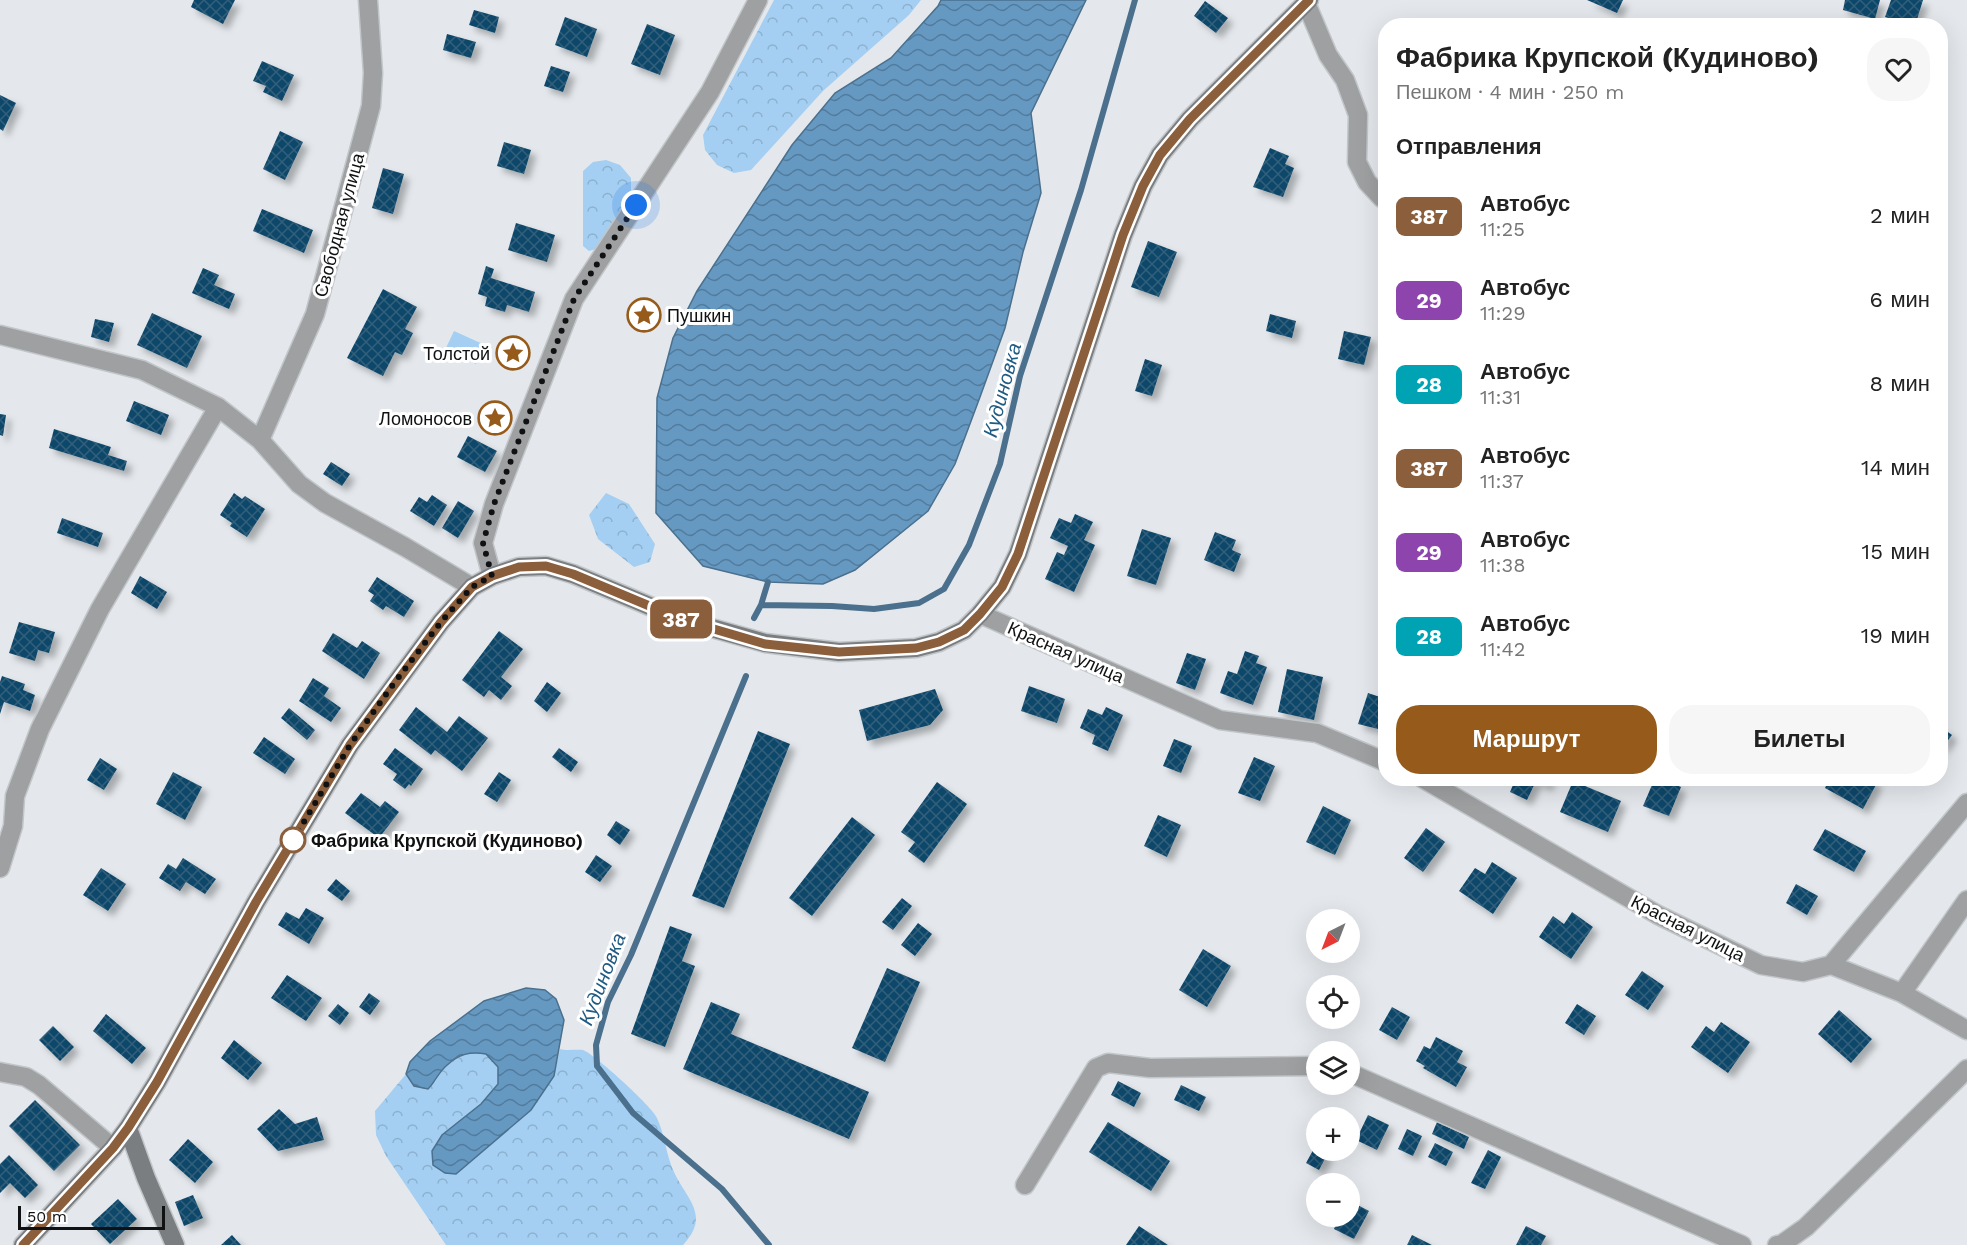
<!DOCTYPE html>
<html lang="ru">
<head>
<meta charset="utf-8">
<style>
  :root { --surface:#fff; --page:#f6f6f6; --text:#222; --muted:#767676; --accent:#965b1a }
  body { margin:0; font-family:"Work Sans",sans-serif; background:var(--page); color:var(--text); height:100vh; display:flex; flex-direction:column; font-size:22px; white-space:nowrap }
  * { box-sizing:border-box; margin:0 }
  p { font-size:20px; color:var(--muted) }
  .icon { flex:none; width:33px; height:33px; fill:none; stroke:currentColor; stroke-width:2; stroke-linecap:round; stroke-linejoin:round }
  .map { position:relative; flex:1; overflow:hidden }
  .drawer { position:absolute; left:1378px; top:18px; width:570px; height:768px; display:flex; flex-direction:column; background:var(--surface); border-radius:24px; box-shadow:0 6px 24px #0002 }
  .drawer>* { flex:none }
  .badge { padding:0 12px; border-radius:9px; font-size:21px; line-height:39px }
  .needle { width:39px; rotate:222deg }
  .controls { position:absolute; left:1306px; top:909px; display:grid; gap:12px }
  .controls a { display:grid; place-items:center; width:54px; height:54px; border-radius:50%; background:var(--surface); box-shadow:0 6px 24px #0002; font-size:30px }
  .scale { position:absolute; left:18px; bottom:15px; width:147px; box-sizing:border-box; padding-left:6px; border:3px solid #0f1112; border-top:0; font-size:16px; line-height:21px; white-space:nowrap; color:#0f1112; -webkit-text-stroke:4px #fff; paint-order:stroke }
  .you { position:absolute; width:30px; height:30px; margin:-15px; border:4px solid #fff; border-radius:50%; background:#1a73e8; box-shadow:0 0 0 9px #1a73e833 }
  .map>.badge { position:absolute; translate:-50% -50%; box-shadow:0 0 0 3px #fff }
  h2 { padding:0 18px; font-size:22px; line-height:54px }
  .round { display:grid; place-items:center; flex:none; width:63px; height:63px; border-radius:24px; background:var(--page) }
  .summary { display:flex; align-items:center; justify-content:space-between; height:102px; padding:0 18px }
  h1 { font-size:28px; font-weight:800; line-height:45px }
  .cta { display:flex; gap:12px; margin-top:auto; padding:12px 18px }
  .cta a { flex:1; height:69px; border-radius:24px; background:var(--accent); color:#fff; font-size:24px; font-weight:800; line-height:69px; text-align:center }
  .cta a+a { background:var(--page); color:var(--text) }
  ul { padding:0; list-style:none }
  li { display:flex; align-items:center; gap:18px; height:84px; padding:0 18px }
  li div { flex:1 }
  li b { display:block; font-size:22px }
  li em { font-style:normal }
  li .badge { min-width:66px; font-weight:700; text-align:center }
  .map>svg:first-child { display:block }
</style>
</head>
<body>
<div class="map">
<svg width="1967" height="1245" viewBox="0 0 1967 1245">
  <defs>
    <pattern id="forest-crowns" width="20" height="18" patternUnits="userSpaceOnUse" patternTransform="scale(1.5)"><rect width="20" height="18" fill="#a4cff2"/><path d="M2 6a3 3 0 1 1 6 0M12 15a3 3 0 1 1 6 0" fill="none" stroke="#8cb1ce"/></pattern>
    <pattern id="water-waves" width="16" height="10" patternUnits="userSpaceOnUse" patternTransform="scale(1.5)"><rect width="16" height="10" fill="#6599c2"/><path d="M0 5q4-4 8 0t8 0" fill="none" stroke="#527b9c"/></pattern>
    <pattern id="building-cross-hatch" width="8" height="8" patternUnits="userSpaceOnUse" patternTransform="scale(1.5)"><rect width="8" height="8" fill="#11476b"/><path d="M0 0l8 8M0 8l8-8" fill="none" stroke="#325e7a"/></pattern>
    <filter id="shadow"><feDropShadow dx="5.5" dy="5.5" stdDeviation="3" flood-color="#0004"/></filter>
  </defs>
  <rect width="100%" height="100%" fill="#e4e8ec"/>
  <path fill="url(#forest-crowns)" d="M774,0h147l-12,15 -86,76 -72,79 -17,3 -17,-8 -12,-15 -2,-15z
    M606,160l14,5 11,13v18l-35,53 -7,2 -6,-5v-75l10,-9z
    M606,493l23,11 26,40 -5,18 -16,5 -36,-28 -9,-24z
    M560,1049c7,2 16,0 23,1 10,3 70,57 74,68 8,17 9,37 17,54 13,28 37,43 9,73h-237l-60,-89 -10,-21 -1,-24 31,-37 8,12 21,-4 10,-16 25,-15 16,3 12,13v17l-17,20 -39,31 112,-59z"/>
  <path fill="#a4cff2" d="M454,331l31,14 -9,19 -31,-14z"/>
  <path fill="url(#water-waves)" stroke="#4b708d" stroke-width="1.5" d="M941,0h145l-55,113 10,80 -18,59 -18,76 -25,69 -25,67 -27,47 -73,59 -32,14 -55,-2 -65,-16 -47,-53 1,-115 16,-60 24,-47 95,-146 43,-52 56,-35 47,-52z
    M526,988l19,2 11,9 8,21 -10,56 -23,34 -75,64 -11,-1 -12,-8 -1,-14 10,-16 39,-31 17,-20v-17l-12,-13c-16,-3 -27,0 -40,12 -7,6 -11,16 -18,23l-14,-3 -8,-12 4,-12 20,-21 54,-40z"/>
  <g fill="none" stroke-linecap="round" stroke-linejoin="round">
    <path stroke="#4b708d" stroke-width="6" d="M761,605l7,-23
      M754,618l7,-13 71,1 42,3 45,-6 25,-14 25,-44 31,-81 20,-88 61,-186 54,-190
      M746,676l-115,279 -23,47 -12,43 1,21 36,47 89,76 47,56"/>
  </g>
  <path fill="url(#building-cross-hatch)" filter="url(#shadow)" d="M194,0h41l-12,24 -32,-17z
    M1587,0h36l-6,13z
    M1845,0h35l-5,19 -32,-9z
    M1891,0h32l-8,26 -30,-9z
    M1205,1l23,17 -12,15 -22,-17z
    M474,10l25,7 -4,16 -26,-8z
    M565,17l32,12 -10,28 -32,-12z
    M647,24l28,11 -15,40 -29,-11z
    M447,34l29,8 -5,16 -28,-8z
    M262,61l32,14 -12,26 -19,-9 3,-6 -13,-5z
    M551,66l19,6 -7,20 -19,-6z
    M0,95l16,8 -13,28 -3,-2z
    M280,131l23,11 -18,38 -22,-11z
    M504,142l27,8 -7,24 -27,-8z
    M1270,148l19,8 -4,8 9,4 -11,29 -30,-10z
    M383,168l21,6 -11,40 -21,-6z
    M262,209l51,21 -9,23 -51,-22z
    M516,223l39,12 -8,27 -39,-12z
    M1148,241l29,11 -18,45 -28,-10z
    M486,266l8,3 -3,9 44,14 -6,20 -22,-7 -2,7 -20,-6 2,-9 -9,-3z
    M203,268l16,7 -5,10 21,9 -6,15 -37,-16z
    M383,289l34,18 -12,22 8,4 -11,22 -7,-3 -12,24 -36,-18z
    M152,313l50,23 -15,32 -50,-23z
    M1270,314l26,7 -4,17 -26,-7z
    M95,319l19,4 -5,19 -18,-5z
    M1344,331l27,6 -7,28 -26,-6z
    M1145,359l17,6 -10,31 -17,-5z
    M134,401l35,14 -8,20 -35,-14z
    M0,414l6,1 -3,21 -3,-1z
    M54,429l57,18 -3,8 19,6 -3,10 -75,-23z
    M468,436l29,15 -12,21 -28,-15z
    M331,462l19,12 -8,12 -19,-12z
    M234,493l8,6 3,-3 20,13 -18,28 -17,-11 2,-3 -12,-8z
    M432,495l15,10 -13,21 -24,-15 9,-14 8,5z
    M458,501l16,10 -16,27 -16,-10z
    M1075,514l18,8 -9,18 11,5 -21,47 -29,-13 12,-27 7,3 4,-9 -18,-8 9,-20 12,5z
    M62,518l41,15 -5,14 -41,-14z
    M1142,529l29,9 -15,47 -29,-9z
    M1215,532l21,8 -4,10 9,4 -7,18 -30,-12z
    M140,576l27,16 -10,17 -26,-16z
    M377,577l37,24 -10,16 -18,-11 -3,4 -13,-9 4,-6 -6,-4z
    M19,622l36,10 -6,21 -11,-3 -3,11 -26,-8z
    M499,631l24,18 -22,28 11,9 -11,14 -12,-10 -5,7 -22,-17z
    M333,633l24,15 5,-7 18,12 -16,26 -42,-28z
    M1245,651l14,5 -3,7 11,4 -14,38 -33,-12 8,-22 9,3z
    M1187,653l19,6 -11,31 -19,-7z
    M1287,669l36,8 -9,43 -36,-8z
    M2,676l23,8 -2,6 12,5 -5,16 -26,-9 -4,12v-32z
    M313,678l16,10 -5,8 17,12 -10,14 -32,-21z
    M547,682l14,11 -14,19 -13,-11z
    M1029,686l36,13 -8,24 -36,-12z
    M935,689l8,21 -13,15 -63,16 -8,-31z
    M1368,693l18,6 -8,30 -20,-5z
    M416,707l31,25 12,-16 29,22 -26,33 -27,-21 -4,5 -32,-25z
    M1106,707l17,8 -15,36 -16,-7 3,-9 -15,-7 8,-19 14,6z
    M289,708l26,22 -8,10 -26,-22z
    M1941,727l11,8 -11,15z
    M758,731l32,13 -66,164 -32,-12z
    M264,737l31,22 -10,15 -32,-21z
    M1174,739l18,7 -11,27 -18,-7z
    M395,748l28,21 -12,17 -2,-2 -4,5 -12,-9 4,-6 -14,-10z
    M559,748l19,14 -7,10 -19,-15z
    M1254,757l21,9 -15,35 -22,-8z
    M100,758l17,11 -13,21 -17,-10z
    M173,772l29,15 -17,33 -29,-16z
    M499,772l12,8 -14,22 -13,-8z
    M1516,778h34l-3,8 -11,-5 -9,19 -17,-8z
    M1655,778h4l22,9 -12,29 -26,-10z
    M1830,778h40l7,5 -14,26 -38,-21z
    M1573,781l48,20 -13,31 -48,-20z
    M937,782l30,22 -43,59 -16,-12 7,-9 -14,-10z
    M361,793l19,14 5,-6 14,11 -20,26 -34,-25z
    M1323,806l28,14 -16,35 -29,-13z
    M1158,815l23,10 -14,32 -23,-11z
    M852,817l23,18 -63,81 -23,-18z
    M616,821l14,9 -10,15 -13,-10z
    M1426,828l19,14 -22,30 -19,-14z
    M1825,829l41,22 -12,21 -41,-22z
    M596,855l16,11 -12,16 -15,-10z
    M183,858l33,21 -11,15 -19,-12 -6,9 -21,-13 9,-14 8,5z
    M1492,862l25,16 -24,36 -34,-23 16,-23 10,6z
    M101,868l25,16 -18,27 -25,-16z
    M336,879l14,12 -8,10 -15,-11z
    M1796,884l22,12 -11,19 -21,-12z
    M902,898l10,8 -19,24 -11,-8z
    M306,908l18,10 -15,26 -31,-19 8,-13 13,7z
    M1572,912l21,15 -22,32 -32,-22 14,-21 11,8z
    M918,923l14,11 -17,22 -14,-11z
    M670,926l22,8 -10,27 13,5 -30,81 -34,-13z
    M1203,949l28,17 -24,41 -28,-17z
    M887,968l33,14 -35,80 -33,-14z
    M1642,971l22,15 -16,24 -23,-15z
    M287,975l35,23 -16,23 -35,-23z
    M369,993l11,8 -10,14 -11,-8z
    M711,1002l29,12 -9,20 138,58 -20,47 -166,-70z
    M338,1004l11,9 -9,12 -12,-9z
    M1577,1004l19,12 -12,19 -19,-12z
    M1392,1007l18,10 -13,23 -18,-10z
    M1839,1010l33,29 -21,24 -33,-29z
    M106,1014l40,34 -14,16 -39,-33z
    M1721,1022l29,20 -22,31 -37,-26 15,-21 8,6z
    M53,1026l21,21 -14,14 -21,-21z
    M1436,1037l27,14 -6,11 10,5 -11,20 -33,-19 2,-2 -9,-5 8,-15 6,3z
    M234,1040l28,23 -14,17 -27,-22z
    M1118,1081l23,12 -7,14 -23,-12z
    M1181,1085l25,12 -7,14 -25,-11z
    M35,1100l45,45 -26,26 -45,-45z
    M279,1109l16,15 22,-7 7,23 -46,11 -21,-22z
    M1368,1115l21,10 -12,25 -21,-10z
    M1108,1122l62,39 -19,30 -62,-39z
    M1437,1122l32,15 -5,12 -32,-15z
    M1407,1129l15,7 -9,20 -15,-7z
    M188,1139l25,23 -18,21 -26,-23z
    M1317,1143v7l11,3 -9,17 -13,-7z
    M1435,1143l18,9 -7,14 -18,-9z
    M1488,1150l13,7 -16,32 -14,-6z
    M9,1155l29,30 -13,13 -15,-15 -10,10v-29z
    M193,1195l10,23 -19,8 -9,-24z
    M118,1199l19,20 -27,25 -19,-20z
    M1350,1201l19,10 -15,28 -20,-10 6,-13h10z
    M1139,1226l29,19h-42z
    M1526,1226l20,10 -5,9h-25z
    M232,1235l9,10h-20z
    M1412,1235l20,10h-25z"/>
  <g fill="none" stroke-linecap="round" stroke-linejoin="round">
    <defs>
      <path id="street" d="M1306,3l22,52 17,25 13,35 -1,47 10,20 15,16 4,2
        M0,335l142,35 76,37 42,33 39,44 26,19 80,44 67,40
        M260,440l55,-126 56,-208 2,-33 -5,-73
        M492,576l-9,-33 11,-39 80,-205 136,-207 48,-92
        M980,614l240,106 97,13 69,29
        M1422,778l236,137 103,50 42,7 28,-7 71,28 65,37
        M0,868l13,-42 2,-30 25,-67 60,-120 118,-202
        M1831,965l136,-162
        M1902,993l65,-93
        M0,1072l26,5 13,8 74,63
        M1350,1073l392,172
        M1025,1185l71,-117 12,-5 42,5 167,-2
        M1777,1245l5,-1 24,-17 161,-158"/>
      <path id="secondary" d="M128,1128l18,50 29,67
        M23,1245l90,-97 15,-20 29,-46 99,-180 94,-157 91,-123 31,-35 20,-11 27,-9 27,-1 27,8 110,46 82,23 74,9 77,-4 23,-6 25,-12 16,-16 22,-27 16,-33 105,-319 20,-49 17,-31 30,-36 119,-119"/>
    </defs>
    <use href="#street" stroke="#c2c6c9" stroke-width="21"/>
    <use href="#secondary" stroke="#c2c6c9" stroke-width="21"/>
    <use href="#street" stroke="#9ea0a2" stroke-width="18"/>
    <use href="#secondary" stroke="#7b7e80" stroke-width="18"/>
  </g>
  <g fill="none" stroke-linecap="round" stroke-linejoin="round">
    <defs>
      <path id="line" d="M23,1245l90,-97 15,-20 29,-46 99,-180 94,-157 91,-123 31,-35 20,-11 27,-9 27,-1 27,8 110,46 82,24 74,8 77,-4 23,-6 25,-12 16,-16 22,-27 16,-33 105,-319 20,-49 17,-31 30,-36 119,-119"/>
    </defs>
    <use href="#line" stroke="#fff" stroke-width="14"/>
    <use href="#line" stroke="#8b5e3c" stroke-width="9"/>
    <path stroke="#0f1112" stroke-width="6" stroke-dasharray="0 10.8" d="M293,840l57,-95 42,-59 49,-64 31,-35 20,-11 -9,-33 11,-39 80,-205 62,-94"/>
  </g>
  <defs>
    <symbol id="sight-ring" viewBox="-11 -11 22 22"><circle r="9.5" fill="#fff" stroke="#965b1a" stroke-width="1.5"/><path d="M0-6L1.8-2.2L6-1.7L2.9 1.2L3.7 5.4L0 3.3L-3.7 5.4L-2.9 1.2L-6-1.7L-1.8-2.2Z" fill="#965b1a"/></symbol>
  </defs>
  <g fill-rule="evenodd">
    <use href="#sight-ring" x="625" y="296" width="38" height="38"/>
    <use href="#sight-ring" x="494" y="334" width="38" height="38"/>
    <use href="#sight-ring" x="476" y="399" width="38" height="38"/>
  </g>
  <circle fill="#fff" stroke="#8b5e3c" stroke-width="3" cx="293" cy="840" r="12"/>
  <g text-anchor="middle" dominant-baseline="central" stroke-width="6" stroke-linejoin="round" paint-order="stroke">
    <g font-size="18" fill="#0f1112" stroke="#fff">
      <text transform="translate(339 225) rotate(-75)">Свободная улица</text>
      <text transform="translate(1066 652) rotate(24)">Красная улица</text>
      <text transform="translate(1688 928) rotate(27)">Красная улица</text>
    </g>
    <g font-size="18" fill="#0f1112" stroke="#fff" text-anchor="end">
      <text x="667" y="315" text-anchor="start">Пушкин</text>
      <text x="490" y="353">Толстой</text>
      <text x="472" y="418">Ломоносов</text>
    </g>
    <g font-size="18" font-weight="bold" fill="#0f1112" stroke="#fff" text-anchor="start">
      <text x="311" y="840">Фабрика Крупской (Кудиново)</text>
    </g>
    <g font-size="20" font-style="italic" fill="#205b84" stroke="#fff">
      <text transform="translate(1002 390) rotate(-75)">Кудиновка</text>
      <text transform="translate(602 979) rotate(-69)">Кудиновка</text>
    </g>
  </g>
</svg>
<div class="controls">
<a><svg class="needle" viewBox="-14 -14 28 28"><path d="M0-13l5 13h-10z" fill="#e53935"/><path d="M0 13l5-13h-10z" fill="#767676"/></svg></a>
<a><svg class="icon" aria-label="locate" viewBox="0 0 24 24"><circle cx="12" cy="12" r="6"/><path d="M12 2v4M12 18v4M2 12h4M18 12h4"/></svg></a>
<a><svg class="icon" aria-label="layers" viewBox="0 0 24 24"><path d="M12 4l9 5-9 5-9-5zM3 14l9 5 9-5"/></svg></a>
<a>+</a>
<a>−</a>
</div>
<div class="scale">50 m</div>
<div class="you" style="left:636px;top:205px"></div>
<b class="badge" style="left:681px;top:619px;background:#8b5e3c;color:#fff">387</b>
<section class="drawer">
<div class="summary"><div><h1>Фабрика Крупской (Кудиново)</h1><p>Пешком · 4 мин · 250 m</p></div><a class="round"><svg class="icon" aria-label="heart" viewBox="0 0 24 24"><path d="M12 20l-8-8c-3-5 5-10 8-4 3-6 11-1 8 4z"/></svg></a></div>
<h2>Отправления</h2>
<ul>
<li><span class="badge" style="background:#8b5e3c;color:#fff">387</span><div><b>Автобус</b><p>11:25</p></div><em>2 мин</em></li>
<li><span class="badge" style="background:#8e44ad;color:#fff">29</span><div><b>Автобус</b><p>11:29</p></div><em>6 мин</em></li>
<li><span class="badge" style="background:#00a3b4;color:#fff">28</span><div><b>Автобус</b><p>11:31</p></div><em>8 мин</em></li>
<li><span class="badge" style="background:#8b5e3c;color:#fff">387</span><div><b>Автобус</b><p>11:37</p></div><em>14 мин</em></li>
<li><span class="badge" style="background:#8e44ad;color:#fff">29</span><div><b>Автобус</b><p>11:38</p></div><em>15 мин</em></li>
<li><span class="badge" style="background:#00a3b4;color:#fff">28</span><div><b>Автобус</b><p>11:42</p></div><em>19 мин</em></li>
</ul>
<div class="cta"><a>Маршрут</a><a>Билеты</a></div>
</section>
</div>
</body>
</html>
